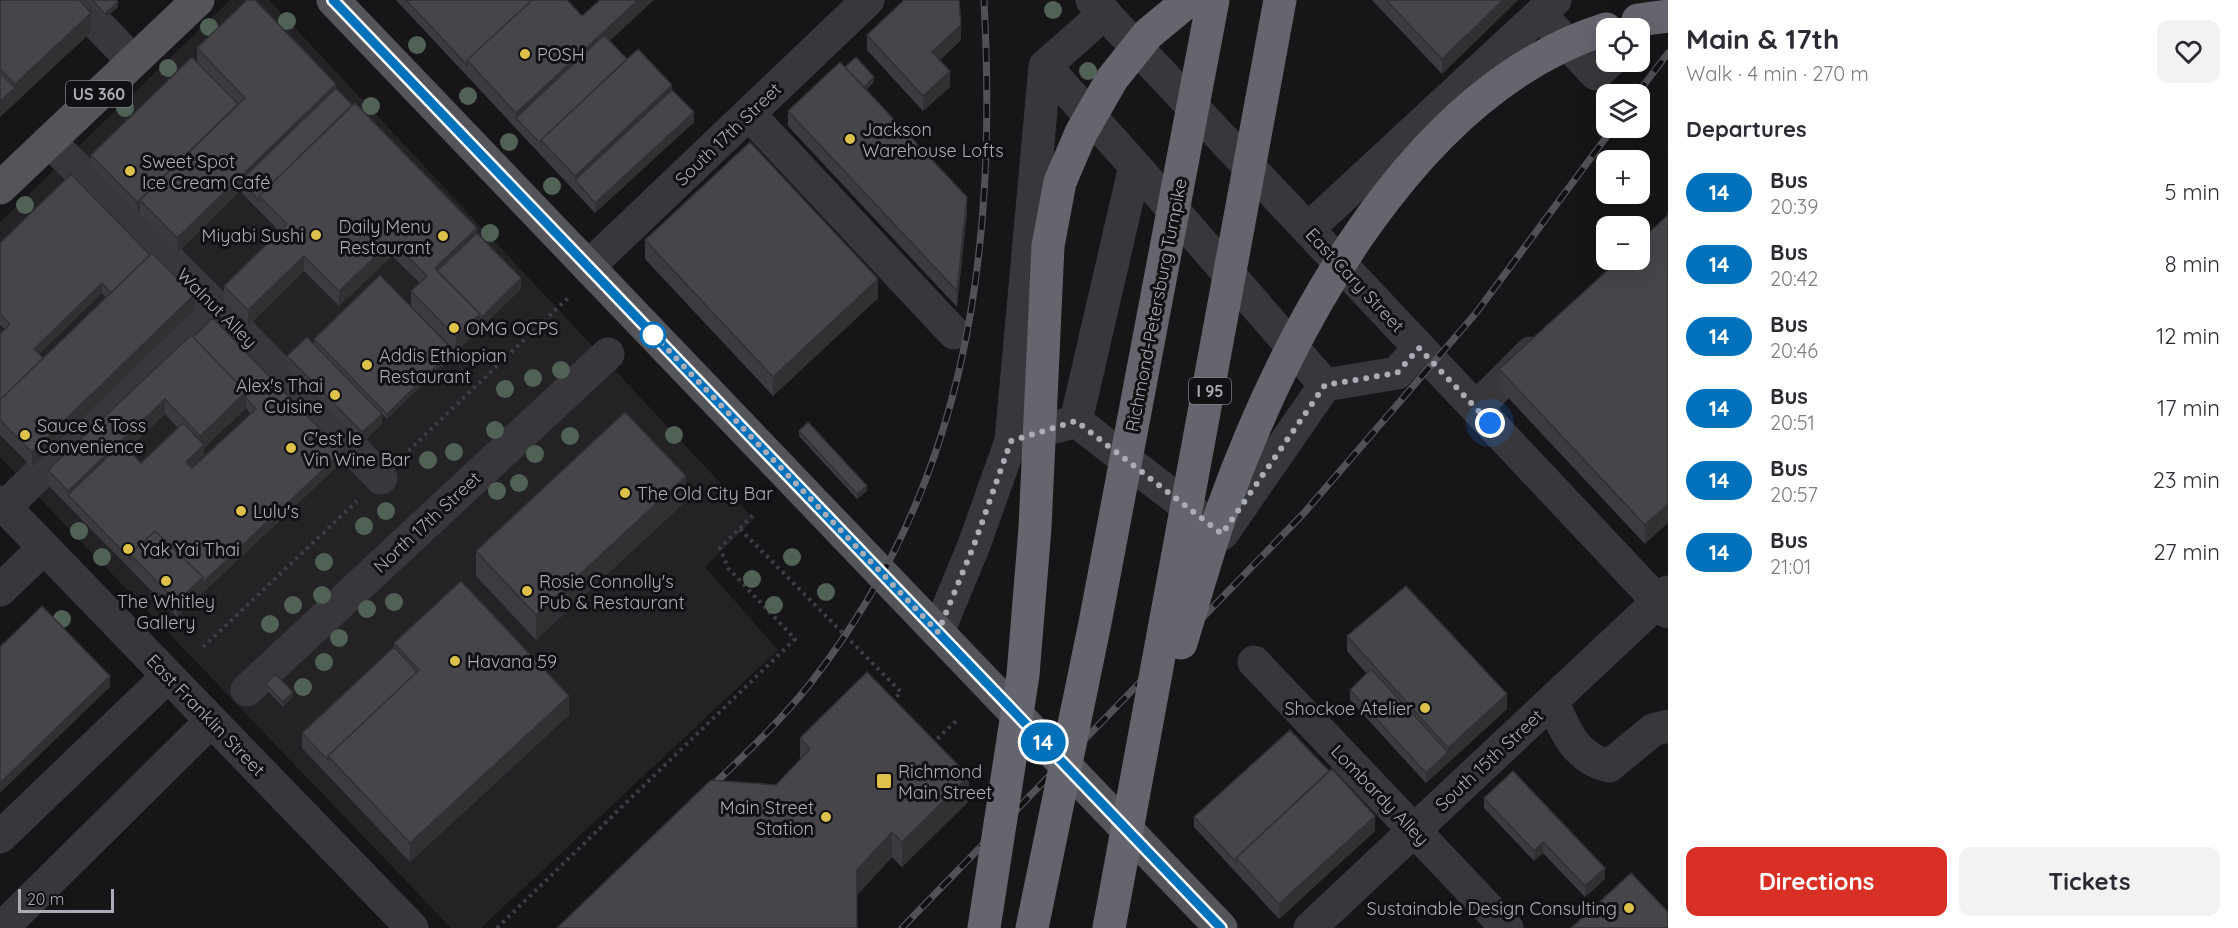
<!DOCTYPE html>
<html lang="en">
<head>
<meta charset="utf-8">
<style>
  :root { --surface:#fff; --page:#f2f2f3; --text:#2b2b33; --muted:#7c7c81; --accent:#d93025 }
  body { margin:0; font-family:Quicksand,sans-serif; background:var(--page); color:var(--text); height:100vh; display:flex; flex-direction:column; font-size:22px; white-space:nowrap }
  * { box-sizing:border-box; margin:0 }
  p { font-size:20px; color:var(--muted) }
  .icon { flex:none; width:33px; height:33px; fill:none; stroke:currentColor; stroke-width:2; stroke-linecap:round; stroke-linejoin:round }
  .map { position:relative; flex:1; overflow:hidden }
  .sheet { display:flex; flex-direction:column; background:var(--surface); width:570px }
  .sheet>* { flex:none }
  .badge { padding:0 12px; border-radius:20px; font-size:21px; line-height:39px }
  .fabs { position:absolute; left:1596px; top:18px; display:grid; gap:12px }
  .fabs a { display:grid; place-items:center; width:54px; height:54px; border-radius:12px; background:var(--surface); box-shadow:0 6px 24px #0002; font-size:30px }
  .scale { position:absolute; left:18px; bottom:15px; width:96px; box-sizing:border-box; padding-left:6px; border:3px solid #aaacb6; border-top:0; font-size:16px; line-height:21px; white-space:nowrap; color:#aaacb6; -webkit-text-stroke:4px #111113; paint-order:stroke }
  .you { position:absolute; width:30px; height:30px; margin:-15px; border:4px solid #fff; border-radius:50%; background:#1a73e8; box-shadow:0 0 0 9px #1a73e833 }
  .map>.badge { position:absolute; translate:-50% -50%; box-shadow:0 0 0 3px #fff }
  h2 { padding:0 18px; font-size:22px; line-height:54px }
  .round { display:grid; place-items:center; flex:none; width:63px; height:63px; border-radius:12px; background:var(--page) }
  .head { display:flex; align-items:center; justify-content:space-between; height:102px; padding:0 18px }
  h1 { font-size:28px; font-weight:700; line-height:45px }
  .primary-button { display:flex; gap:12px; margin-top:auto; padding:12px 18px }
  .primary-button a { flex:1; height:69px; border-radius:12px; background:var(--accent); color:#fff; font-size:24px; font-weight:700; line-height:69px; text-align:center }
  .primary-button a+a { background:var(--page); color:var(--text) }
  ul { padding:0; list-style:none }
  li { display:flex; align-items:center; gap:18px; height:72px; padding:0 18px }
  li div { flex:1 }
  li b { display:block; font-size:22px }
  li em { font-style:normal }
  li .badge { min-width:66px; font-weight:700; text-align:center }
  main { display:flex; flex:1; min-height:0 }
  .map>svg:first-child { display:block }
</style>
</head>
<body>
<main>
<div class="map">
<svg width="1668" height="928" viewBox="0 0 1668 928">
  <rect width="100%" height="100%" fill="#161618"/>
  <path fill="#232225" d="M230,0h39l485,519 -49,48 73,83 -297,278h-30l-451,-471v-235z"/>
  <g fill="none" stroke-linecap="round" stroke-linejoin="round">
    <path stroke="#3e3e43" stroke-width="4" stroke-dasharray="3 4.5" stroke-linecap="butt" d="M403,456l168,-161
      M740,529l161,163 -10,11
      M203,647l154,-146
      M932,744l25,-24
      M497,928l298,-289 -67,-71 -8,-20 36,-36"/>
    <path stroke="#38383c" stroke-width="33" d="M74,0l59,61
      M1092,0l576,612
      M1550,25l46,49 13,-12
      M1045,66l90,100 -59,255 -20,6
      M749,114l205,219
      M49,141l164,163 168,174
      M1135,166l190,219
      M1308,229l247,-229
      M588,267l280,-267
      M1476,408l55,-55
      M1076,421l146,113 103,-149 72,-12 22,-25
      M0,502l412,426
      M5,507l208,-203
      M0,590l44,-42
      M938,632l36,-87 37,-104 34,-375 60,-53
      M1254,662l253,266
      M247,690l361,-336
      M1552,701c13,29 23,57 57,65l44,-36 15,-4
      M0,837l168,-161
      M2,928l209,-207
      M1310,928l358,-336"/>
    <path stroke="#54545b" stroke-width="33" d="M333,0l888,928
      M0,188l198,-188"/>
    <defs>
      <path id="rail" d="M1637,94l31,-41
        M705,793c36,-35 73,-69 104,-108 160,-203 188,-435 175,-685
        M902,928l402,-415 172,-200 137,-185"/>
    </defs>
    <use href="#rail" stroke="#515157" stroke-width="7"/>
    <use href="#rail" stroke="#111113" stroke-width="4.5" stroke-dasharray="14" stroke-linecap="butt"/>
    <path stroke="#64656d" stroke-width="33" d="M1638,20l30,-4
      M1181,643c14,-46 27,-93 43,-138 64,-178 191,-416 382,-476
      M984,928l39,-253 12,-147 13,-282 12,-64 21,-49 31,-54 36,-45 41,-34
      M1032,928l63,-305 118,-623
      M1109,928l171,-928"/>
  </g>
  <g fill="#526156">
    <circle cx="1053" cy="10" r="9"/>
    <circle cx="287" cy="21" r="9"/>
    <circle cx="209" cy="27" r="9"/>
    <circle cx="417" cy="45" r="9"/>
    <circle cx="168" cy="68" r="9"/>
    <circle cx="1088" cy="71" r="9"/>
    <circle cx="468" cy="96" r="9"/>
    <circle cx="371" cy="106" r="9"/>
    <circle cx="125" cy="108" r="9"/>
    <circle cx="509" cy="142" r="9"/>
    <circle cx="552" cy="186" r="9"/>
    <circle cx="25" cy="205" r="9"/>
    <circle cx="490" cy="233" r="9"/>
    <circle cx="561" cy="370" r="9"/>
    <circle cx="533" cy="378" r="9"/>
    <circle cx="505" cy="389" r="9"/>
    <circle cx="495" cy="430" r="9"/>
    <circle cx="674" cy="435" r="9"/>
    <circle cx="570" cy="436" r="9"/>
    <circle cx="454" cy="452" r="9"/>
    <circle cx="535" cy="454" r="9"/>
    <circle cx="428" cy="460" r="9"/>
    <circle cx="519" cy="483" r="9"/>
    <circle cx="497" cy="491" r="9"/>
    <circle cx="386" cy="511" r="9"/>
    <circle cx="364" cy="526" r="9"/>
    <circle cx="79" cy="531" r="9"/>
    <circle cx="102" cy="557" r="9"/>
    <circle cx="792" cy="557" r="9"/>
    <circle cx="324" cy="562" r="9"/>
    <circle cx="752" cy="579" r="9"/>
    <circle cx="826" cy="592" r="9"/>
    <circle cx="322" cy="595" r="9"/>
    <circle cx="394" cy="602" r="9"/>
    <circle cx="293" cy="605" r="9"/>
    <circle cx="774" cy="605" r="9"/>
    <circle cx="367" cy="609" r="9"/>
    <circle cx="62" cy="619" r="9"/>
    <circle cx="270" cy="624" r="9"/>
    <circle cx="339" cy="638" r="9"/>
    <circle cx="324" cy="662" r="9"/>
    <circle cx="303" cy="687" r="9"/>
  </g>
  <path fill="#3c3c40" fill-rule="evenodd" d="M0,0l91,32 -91,85z
    M87,0h30l1,7 -13,12z
    M396,0h171l15,16 28,25 17,18 45,31 22,32 -99,91z
    M1372,0h146l-76,74z
    M867,35l94,5 -21,20 10,27 -27,24 -56,-61z
    M197,48l139,40 141,145 44,56 -65,63 -45,-46v-15l9,-8 -28,-27 -53,50 -35,-35 -56,55 -24,-25v-15l56,-54 -40,-41 -63,62 -37,-38v-5l-3,2 -46,-47v-10l106,-93z
    M845,67l29,15 -8,8 101,122 -10,95 -169,-181v-15z
    M1668,215l-23,329 -146,-156v-19z
    M645,240l233,58 -105,98 -128,-137z
    M0,243l194,67 -162,157 -32,-32v-101l5,-5 -5,-4zM102,293l4,5 -63,60 -4,-4z
    M191,335l151,127 -165,155 -129,-132v-15zM246,408l5,6 -59,54h-1l13,-13v-7zM165,414l13,14 -37,35 -13,-14z
    M314,339l139,16 -66,64 -5,-5v10l-20,19 -75,-77v-10l27,-12z
    M799,431l68,60 -10,8 -58,-63z
    M686,501l-150,139 -60,-64v-25z
    M1347,636l160,73 -81,74 -76,-83v-10l17,-16 -20,-23z
    M394,643l175,72 -159,147 -108,-114v-15l92,-86z
    M266,684l27,13 -10,10 -17,-18z
    M800,738l169,63 -67,66 -10,-10 -35,38 -81,-110 24,-25z
    M1329,771l46,60 -96,88 -85,-92v-10z
    M1484,798l121,81 -20,18 -42,-44 -9,8 -50,-53z"/>
  <path fill="#313134" d="M638,0h16l-133,123 -5,-5v10v-15z
    M1503,0h15l-76,74v-15z
    M118,2v5l-13,12v-5z
    M91,13v19l-91,85v-16l15,-13v-4z
    M961,25v15l-29,27v-15z
    M950,71v16l-27,24v-15z
    M874,77v5l-15,15v-6z
    M336,84v15l-96,82v10l-63,62v-15z
    M672,85v15l-97,80v-4z
    M694,112v10l-99,91v-10z
    M967,197v15l-10,95v-16z
    M140,200v10l-3,2v-10z
    M477,228v15l-37,35 -5,-10z
    M392,241v15l-53,50v-15z
    M304,256v15l-56,55v-16z
    M521,278v11l-41,40v-10z
    M878,279v19l-105,98v-19z
    M102,283v10l-68,66v-10z
    M194,295v15l-162,157v-15z
    M480,314v15l-24,23v-15z
    M453,350v5l-66,64v-5z
    M246,392v15l-42,41v7l-18,17v-10l14,-14v-12z
    M165,399v15l-91,87 -6,-6v-4z
    M382,414v10l-20,19v-11z
    M342,452v10l-165,155v-15l26,-25z
    M686,476v25l-150,139v-25z
    M867,486v5l-10,8v-5z
    M1668,504v19l-23,21v-19z
    M110,676v11l-110,106v-10z
    M293,692v5l-10,10v-5z
    M1507,694v15l-59,54v-15z
    M569,696v19l-159,147v-19z
    M1448,752v11l-22,20v-10z
    M969,776v25l-67,66v-25z
    M1375,816v15l-96,88v-15z
    M892,832v25l-35,38v-25z
    M1543,842v11l-9,8v-10z
    M1605,868v11l-20,18v-11z"/>
  <path fill="#46464a" stroke="#313134" stroke-width="1.5" d="M0,0h79l12,13 -76,71 -15,-15z
    M92,0h25l1,2 -13,12z
    M247,0h8l81,84 -159,154 -37,-38 105,-102 -48,-50z
    M406,0h126l-65,60v5z
    M532,0h35l15,16 18,-16h38l-122,113 -49,-53z
    M904,0h55l2,25 -29,27 18,19 -27,25 -56,-61z
    M1386,0h117l-61,59z
    M604,35l23,24 -86,81v4l-25,-26z
    M638,49l34,36 -97,91 -34,-36z
    M192,57l46,47 -101,98 -46,-47z
    M856,57l18,20 -10,10 -19,-20z
    M840,62l127,135 -10,94 -169,-180z
    M0,73l15,15 -15,13z
    M336,88l16,17 -93,91v4l-19,-19z
    M672,90l22,22 -99,91 -20,-23z
    M355,103l122,125 -42,40 45,46 -24,23 -45,-46 16,-15 -35,-35 -53,50 -35,-35 -56,54 -24,-24 63,-62 -28,-28z
    M750,142l128,137 -105,98 -128,-137z
    M71,174l79,81 -39,38 -9,-10 -68,66 9,9 -43,42v-66l10,-10 -10,-10v-71z
    M1668,215v289l-23,21 -146,-156 120,-109h21v-19z
    M477,233l44,45 -41,41v-5l-43,-43z
    M152,253l42,42 -162,157 -32,-32v-20z
    M380,275l73,75 -66,64 -73,-75z
    M213,318l129,134 -139,130v-5l-48,-46 -25,23v5l-62,-64 54,-52 19,20 42,-40 21,22 -18,17 6,6 64,-59 -10,-11v-6l-53,-55z
    M191,335l55,57 -46,44 -35,-37 -97,92 -20,-21z
    M307,337l75,77 -20,18 -75,-76z
    M625,412l61,64 -150,139 -60,-64z
    M808,422l59,64 -10,8 -58,-63z
    M155,531l48,46 -26,25 -47,-48z
    M461,581l108,115 -159,147 -82,-87 91,-86 -25,-27z
    M1406,586l101,108 -59,54 -101,-112z
    M42,606l68,70 -110,107v-136z
    M394,647l23,25 -89,84v4l-26,-27z
    M1371,669l77,83 -22,21 -76,-83z
    M867,672l102,104 -67,66 -10,-10 -35,38v58h-300l154,-148 65,5 34,-36 -10,-11z
    M275,674l18,18 -10,10 -17,-18z
    M1290,730l39,41 -93,87v4l-42,-45z
    M1332,769l43,47 -96,88 -43,-46z
    M1513,771l92,97 -20,18 -42,-44 -9,9 -50,-53z
    M1631,873l37,39v16h-97z"/>
  <g fill="none" stroke-linecap="round" stroke-linejoin="round">
    <defs>
      <path id="line" d="M333,0l888,928"/>
    </defs>
    <use href="#line" stroke="#fff" stroke-width="14"/>
    <use href="#line" stroke="#0072bc" stroke-width="9"/>
    <path stroke="#aaacb6" stroke-width="6" stroke-dasharray="0 10.8" d="M653,335l-3,-4 288,301 36,-87 37,-104 65,-20 146,113 103,-149 72,-12 22,-25 71,75"/>
  </g>
  <g fill="#dcc14a" stroke="#111113" stroke-width="2">
    <circle cx="525" cy="54" r="6"/>
    <circle cx="850" cy="139" r="6"/>
    <circle cx="130" cy="171" r="6"/>
    <circle cx="316" cy="235" r="6"/>
    <circle cx="443" cy="236" r="6"/>
    <circle cx="454" cy="328" r="6"/>
    <circle cx="367" cy="365" r="6"/>
    <circle cx="335" cy="395" r="6"/>
    <circle cx="25" cy="435" r="6"/>
    <circle cx="291" cy="448" r="6"/>
    <circle cx="625" cy="493" r="6"/>
    <circle cx="241" cy="511" r="6"/>
    <circle cx="128" cy="549" r="6"/>
    <circle cx="166" cy="581" r="6"/>
    <circle cx="527" cy="591" r="6"/>
    <circle cx="455" cy="661" r="6"/>
    <circle cx="1425" cy="708" r="6"/>
    <rect x="876" y="773" width="16" height="16" rx="3"/>
    <circle cx="826" cy="817" r="6"/>
    <circle cx="1629" cy="908" r="6"/>
  </g>
  <circle fill="#fff" stroke="#0072bc" stroke-width="3" cx="653" cy="335" r="12"/>
  <g text-anchor="middle" dominant-baseline="central" stroke-width="6" stroke-linejoin="round" paint-order="stroke">
    <g fill="#111113" stroke="#7c7e85" stroke-width="1.5">
      <rect x="66" y="81" width="66" height="26" rx="4.5"/>
      <rect x="1189" y="378" width="42" height="26" rx="4.5"/>
    </g>
    <g font-size="16" font-weight="bold" fill="#aaacb6">
      <text x="99" y="94">US 360</text>
      <text x="1210" y="391">I 95</text>
    </g>
    <g font-size="18" fill="#aaacb6" stroke="#111113" text-anchor="start">
      <text x="537" y="54">POSH</text>
      <text x="862" y="129">Jackson<tspan x="862" dy="21">Warehouse Lofts</tspan></text>
      <text x="142" y="161">Sweet Spot<tspan x="142" dy="21">Ice Cream Café</tspan></text>
      <text x="431" y="226" text-anchor="end">Daily Menu<tspan x="431" dy="21">Restaurant</tspan></text>
      <text x="304" y="235" text-anchor="end">Miyabi Sushi</text>
      <text x="466" y="328">OMG OCPS</text>
      <text x="379" y="355">Addis Ethiopian<tspan x="379" dy="21">Restaurant</tspan></text>
      <text x="323" y="385" text-anchor="end">Alex's Thai<tspan x="323" dy="21">Cuisine</tspan></text>
      <text x="37" y="425">Sauce &amp; Toss<tspan x="37" dy="21">Convenience</tspan></text>
      <text x="303" y="438">C'est le<tspan x="303" dy="21">Vin Wine Bar</tspan></text>
      <text x="637" y="493">The Old City Bar</text>
      <text x="253" y="511">Lulu's</text>
      <text x="140" y="549">Yak Yai Thai</text>
      <text x="539" y="581">Rosie Connolly's<tspan x="539" dy="21">Pub &amp; Restaurant</tspan></text>
      <text x="166" y="601" text-anchor="middle">The Whitley<tspan x="166" dy="21">Gallery</tspan></text>
      <text x="467" y="661">Havana 59</text>
      <text x="1413" y="708" text-anchor="end">Shockoe Atelier</text>
      <text x="898" y="771">Richmond<tspan x="898" dy="21">Main Street</tspan></text>
      <text x="814" y="807" text-anchor="end">Main Street<tspan x="814" dy="21">Station</tspan></text>
      <text x="1617" y="908" text-anchor="end">Sustainable Design Consulting</text>
    </g>
    <g font-size="18" fill="#aaacb6" stroke="#111113">
      <text transform="translate(728 134) rotate(-44)">South 17th Street</text>
      <text transform="translate(1355 280) rotate(47)">East Cary Street</text>
      <text transform="translate(1156 305) rotate(-79)">Richmond-Petersburg Turnpike</text>
      <text transform="translate(217 308) rotate(45)">Walnut Alley</text>
      <text transform="translate(427 522) rotate(-43)">North 17th Street</text>
      <text transform="translate(206 715) rotate(46)">East Franklin Street</text>
      <text transform="translate(1489 760) rotate(-43)">South 15th Street</text>
      <text transform="translate(1380 795) rotate(46)">Lombardy Alley</text>
    </g>
  </g>
</svg>
<div class="fabs">
<a><svg class="icon" aria-label="locate" viewBox="0 0 24 24"><circle cx="12" cy="12" r="6"/><path d="M12 2v4M12 18v4M2 12h4M18 12h4"/></svg></a>
<a><svg class="icon" aria-label="layers" viewBox="0 0 24 24"><path d="M12 4l9 5-9 5-9-5zM3 14l9 5 9-5"/></svg></a>
<a>+</a>
<a>−</a>
</div>
<div class="scale">20 m</div>
<div class="you" style="left:1490px;top:423px"></div>
<b class="badge" style="left:1043px;top:742px;background:#0072bc;color:#fff">14</b>
</div>
<section class="sheet">
<div class="head"><div><h1>Main &amp; 17th</h1><p>Walk · 4 min · 270 m</p></div><a class="round"><svg class="icon" aria-label="heart" viewBox="0 0 24 24"><path d="M12 20l-8-8c-3-5 5-10 8-4 3-6 11-1 8 4z"/></svg></a></div>
<h2>Departures</h2>
<ul>
<li><span class="badge" style="background:#0072bc;color:#fff">14</span><div><b>Bus</b><p>20:39</p></div><em>5 min</em></li>
<li><span class="badge" style="background:#0072bc;color:#fff">14</span><div><b>Bus</b><p>20:42</p></div><em>8 min</em></li>
<li><span class="badge" style="background:#0072bc;color:#fff">14</span><div><b>Bus</b><p>20:46</p></div><em>12 min</em></li>
<li><span class="badge" style="background:#0072bc;color:#fff">14</span><div><b>Bus</b><p>20:51</p></div><em>17 min</em></li>
<li><span class="badge" style="background:#0072bc;color:#fff">14</span><div><b>Bus</b><p>20:57</p></div><em>23 min</em></li>
<li><span class="badge" style="background:#0072bc;color:#fff">14</span><div><b>Bus</b><p>21:01</p></div><em>27 min</em></li>
</ul>
<div class="primary-button"><a>Directions</a><a>Tickets</a></div>
</section>
</main>
</body>
</html>
